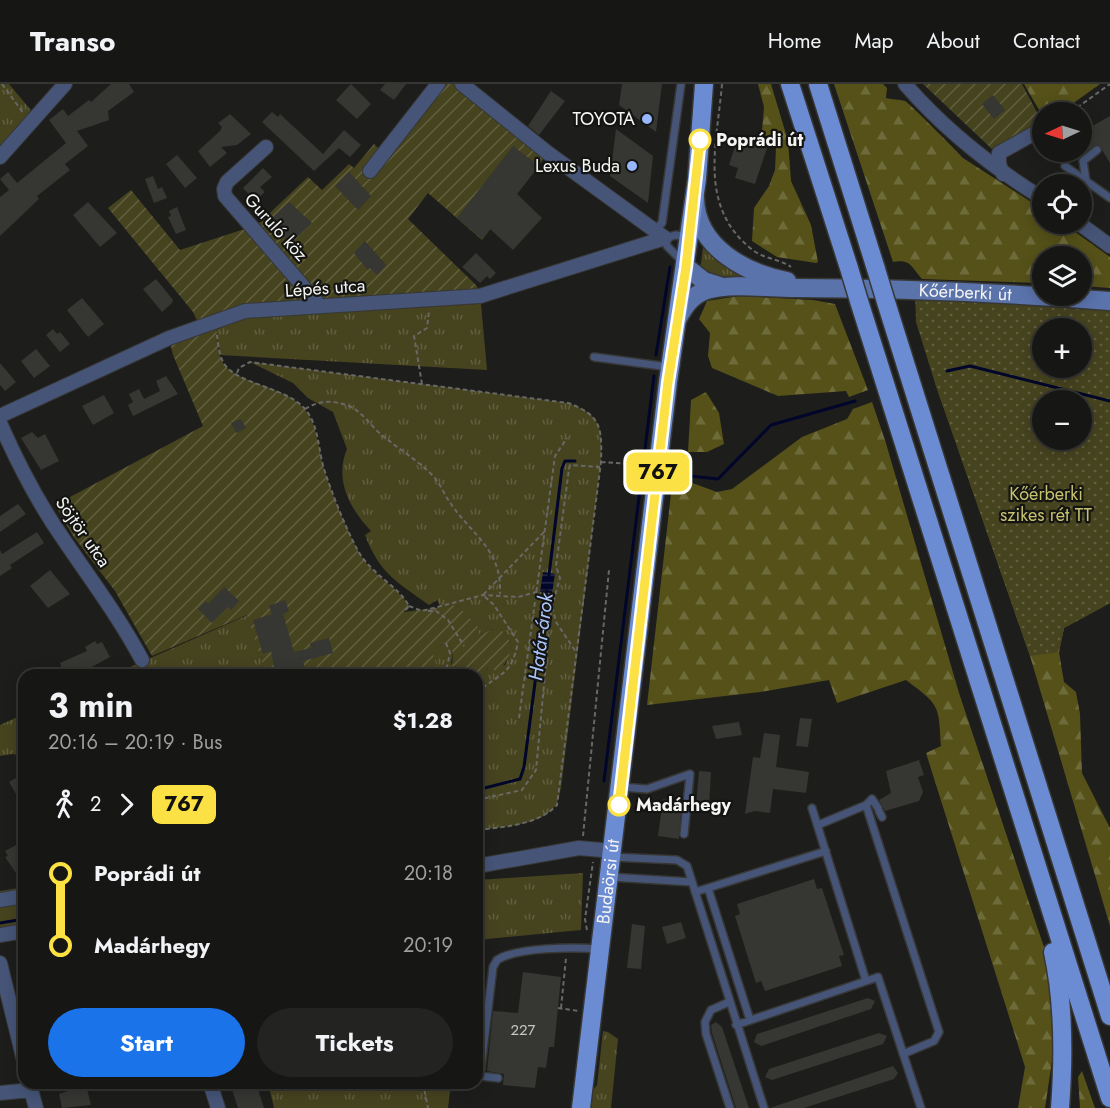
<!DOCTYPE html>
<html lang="en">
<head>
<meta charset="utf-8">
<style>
  :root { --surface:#161614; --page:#232322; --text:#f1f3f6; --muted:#9e9fa0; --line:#353534; --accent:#1a73e8 }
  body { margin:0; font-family:Jost,sans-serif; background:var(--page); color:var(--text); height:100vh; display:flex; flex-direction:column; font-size:22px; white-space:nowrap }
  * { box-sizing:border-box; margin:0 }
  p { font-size:20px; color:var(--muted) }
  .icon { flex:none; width:33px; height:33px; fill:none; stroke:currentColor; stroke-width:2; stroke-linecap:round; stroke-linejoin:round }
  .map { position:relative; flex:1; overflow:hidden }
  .panel { position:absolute; left:18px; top:585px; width:465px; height:420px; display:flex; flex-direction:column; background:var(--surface); border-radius:18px; box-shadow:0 3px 15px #0003,0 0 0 2px var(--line) }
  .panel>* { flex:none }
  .badge { padding:0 12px; border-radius:9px; font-size:21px; line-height:39px }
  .needle { width:39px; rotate:266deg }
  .controls { position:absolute; left:1032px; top:18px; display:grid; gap:12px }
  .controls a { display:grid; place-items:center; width:60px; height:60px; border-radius:50%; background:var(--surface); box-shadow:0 3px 15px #0003,0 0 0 2px var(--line); font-size:30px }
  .map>.badge { position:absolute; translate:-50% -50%; box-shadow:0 0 0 3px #fff }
  .legs { display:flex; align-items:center; gap:9px; height:66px; padding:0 30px; font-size:20px }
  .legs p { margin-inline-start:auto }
  .overview { display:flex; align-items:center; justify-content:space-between; height:102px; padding:0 30px }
  h1 { font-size:33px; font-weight:700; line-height:45px }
  .action { display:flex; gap:12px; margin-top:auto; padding:12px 30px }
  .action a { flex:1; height:69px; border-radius:36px; background:var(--accent); color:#fff; font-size:24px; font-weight:700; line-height:69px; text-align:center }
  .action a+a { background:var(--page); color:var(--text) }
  ul { padding:0 30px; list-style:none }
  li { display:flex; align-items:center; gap:21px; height:72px; font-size:22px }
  li i { display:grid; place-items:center; width:9px; height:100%; margin:0 8px; background:currentColor }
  li i::after { content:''; width:15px; height:15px; margin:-8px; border:4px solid; border-radius:50%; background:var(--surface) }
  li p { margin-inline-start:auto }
  li:first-child i { background:linear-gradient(#0000 50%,currentColor 0) }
  li:last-child i { background:linear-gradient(currentColor 50%,#0000 0) }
  header { display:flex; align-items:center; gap:36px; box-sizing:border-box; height:84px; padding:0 30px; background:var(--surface); border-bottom:2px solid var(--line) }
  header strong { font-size:28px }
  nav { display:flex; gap:33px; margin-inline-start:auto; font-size:21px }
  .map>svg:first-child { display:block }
</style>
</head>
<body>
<header>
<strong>Transo</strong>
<nav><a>Home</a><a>Map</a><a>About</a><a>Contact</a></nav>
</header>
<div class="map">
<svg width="1110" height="1024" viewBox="0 0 1110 1024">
  <defs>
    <pattern id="grass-tufts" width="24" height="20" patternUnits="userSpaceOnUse" patternTransform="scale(1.5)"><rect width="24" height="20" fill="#46431f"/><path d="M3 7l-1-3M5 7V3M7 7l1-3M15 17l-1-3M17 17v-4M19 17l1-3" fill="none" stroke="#615f40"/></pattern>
    <pattern id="forest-firs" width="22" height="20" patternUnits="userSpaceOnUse" patternTransform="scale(1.5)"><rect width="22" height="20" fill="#555119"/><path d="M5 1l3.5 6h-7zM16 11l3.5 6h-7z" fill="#6e6b3b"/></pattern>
    <pattern id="park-dots" width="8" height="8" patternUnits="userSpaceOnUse" patternTransform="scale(1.5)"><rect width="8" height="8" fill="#46431f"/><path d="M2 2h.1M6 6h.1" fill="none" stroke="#615f40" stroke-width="1.8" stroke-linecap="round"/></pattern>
    <pattern id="garden-furrows" width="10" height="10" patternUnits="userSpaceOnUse" patternTransform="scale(1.5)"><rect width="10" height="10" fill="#46431f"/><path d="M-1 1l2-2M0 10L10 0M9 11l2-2" fill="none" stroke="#615f40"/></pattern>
    <pattern id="water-rules" width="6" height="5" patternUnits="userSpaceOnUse" patternTransform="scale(1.5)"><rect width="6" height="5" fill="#01062a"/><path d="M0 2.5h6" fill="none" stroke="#272b49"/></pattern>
  </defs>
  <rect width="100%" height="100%" fill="#1d1d1b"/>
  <path fill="url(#grass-tufts)" d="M0,0h9l26,31 -35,42z
    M704,156l43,37 -10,6 -37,-12z
    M481,220l6,66 -267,-15 -4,-28 34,-10z
    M250,278l318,41c35,12 34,26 33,59l-40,326c-2,6 -2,13 -6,18 -14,20 -56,21 -78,24v-151h5l6,-11 17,-3c7,-14 8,-24 -4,-36h-8l-14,6 -22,-30 -15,4 -5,-9 -8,5c-32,-23 -49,-31 -64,-70l6,-4c-21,-22 -37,-51 -24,-82l-14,-37 -25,-14 -15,-15z
    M248,531l18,60h-154z
    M449,560l4,9 -2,10 13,12h-29l2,-6 -6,-17 10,-7z
    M24,630v42l-12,-2 -12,2v-31z
    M583,789l-2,57 -104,10v-60z
    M24,803v40l-24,4v-40z
    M603,947l5,1 10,7 -7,69h-20l2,-18 4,-5z
    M268,999h183l-3,25h-174z"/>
  <path fill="url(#forest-firs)" d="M758,0h13l17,57 3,40 20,44 7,37 -2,1 -39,-6 -25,-16 2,-33 15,-22 6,-16 1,-22 -14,-17 2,-24z
    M834,0h49l4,4 -1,10c6,2 13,1 19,3 4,2 54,52 58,57l79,51v15h22l46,33v31l-28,-2v-30h-40v27l-120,-4c-11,-12 -11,-20 -29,-17z
    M1024,0h76l-39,28h-19v3z
    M739,212l74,4 22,4 33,86 -19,7 -3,-6 -68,5 -66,-28 -4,-12 2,-23 -11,-14 8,-18z
    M935,299l107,17v40h40l28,163 -46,25 -5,24 5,30 12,10 4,22 2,59 28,55v98l-80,-270z
    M706,308l13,21 5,31 -17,8h-19l3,-52z
    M872,318l13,38 74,253 93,278 3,70 -10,67h-27l7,-41 -99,-314 15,-7c-2,-42 -2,-41 -35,-66l-69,23 -8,-23 -69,12 -113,13 26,-229 44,16 15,-3 70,-52 45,-18 6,-10z
    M1082,987l13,37h-15l-2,-31z"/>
  <path fill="url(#park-dots)" fill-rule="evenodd" d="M915,208l195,9v302l-46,25 -5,24 -29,4 -95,-273 -19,-61zM1042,244h40v40h-40zM1042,316h40v40h-40z"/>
  <path fill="url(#garden-furrows)" d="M438,0h24l86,69 -66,87 -54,-47 -20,26 69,67 4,18 -231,13 -34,10c2,11 1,27 7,36 15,22 64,22 83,48 12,16 12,38 18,57 8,27 20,55 33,81 13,26 40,36 52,57l-5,6 53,-7 21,22 1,8 14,-6h8c15,14 11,31 -4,42l-9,-3 -6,12 -5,-1v-4l-16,-2 -3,-6 -6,-1 1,-13 -4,-9 -8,1 -9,7 6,17 -3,6h-61l-10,-4 -21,4h-77l-19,-60 -95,41 -37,-65 -42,-55 -18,-31 148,-79 -30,-71 -4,-17 30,-13 -6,-13 -85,-104 23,-18 49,60 77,-25 51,-48 14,13 27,-26 5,4 20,-24 5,5z
    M923,0h99l20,38 -48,29z"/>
  <path fill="url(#water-rules)" d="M543,488l12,2 -3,19 -12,-1z"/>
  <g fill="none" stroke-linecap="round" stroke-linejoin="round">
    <path stroke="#01062a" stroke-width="3" d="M656,271l14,-88
      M947,287l23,-5 140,35
      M671,390l47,5 53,-54 84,-24
      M549,491l13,-107 3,-7h10
      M604,697l50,-405
      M477,706l43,-11 4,-12 23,-176
      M0,839l24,-4"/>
  </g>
  <path fill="#363633" d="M111,0h18l5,8 -26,19 1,9 -32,11 11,15 -23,18 5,6 -33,26 2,3 -39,37v-39l9,-7 -9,-11 8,-7 9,11 49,-40 -17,-23 14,-11 5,7 21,-16 2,2z
    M351,0l20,20 -14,15 -21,-19z
    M385,0h21l-12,16 -14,-10z
    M622,0h40l-6,48 -37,-27z
    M551,7l14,10 -26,34 -11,-9z
    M993,11l12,15 -11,9 -12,-15z
    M272,28l6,5 2,-3 43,40 21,-24 17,15 -11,12 -11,-9 -25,23 -52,-49z
    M230,30l21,20 -14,11 -16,2 6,6 -17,14 -12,-16 22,-20 2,-4 -4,-4z
    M1110,32v47l-11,-18 -17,8v-21z
    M616,45l37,27 -5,47 -38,-27z
    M748,54l20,7 -13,39 -20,-6 3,-10 -9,-3 7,-22z
    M513,62l26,20 -22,28 25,24 -29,32 -23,-21 -8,10 -25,-21z
    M177,71l20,23 -12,10 -19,-24z
    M263,84l9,9 -12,10 5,5 -10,9 -12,-13z
    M349,88l22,24 -13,14 -23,-24z
    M153,92l5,13 4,-2 5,11 -13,5 -9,-24z
    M88,118l29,31 -17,14 -27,-32z
    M289,118l23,21 -22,21 -20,-24z
    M177,123l9,23 -10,4 -8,-17 3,-1 -2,-5z
    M365,157l21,24 -9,10 -7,-7 -2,2 -14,-17z
    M476,169l20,20 -6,6 -3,-3 -7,7 -18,-16z
    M156,195l17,21 -1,3 -10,9 -19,-23z
    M82,214l22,26 -16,13 -21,-27z
    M53,245l4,5 3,-2 10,12 -10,8 -14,-17z
    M36,265l14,17 -16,12 -13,-17z
    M0,279l16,19 -11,9 -5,-6z
    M166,292l12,18 -45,22 -5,-11 5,-3 -4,-8 10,-5 5,10 16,-8 -4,-10z
    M104,311l10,18 -21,12 -11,-19z
    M241,335l5,9 -10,5 -5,-10z
    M32,348l6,6 7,-4 14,27 -18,9 -20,-32z
    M18,420l8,10 -26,18v-16z
    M37,448l7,11 -34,22 2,3 -12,8v-26l2,4z
    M50,486l20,24 -22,14 -18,-22z
    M224,503l15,14 -8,9 -3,-3 -16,16 -14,-14 8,-8 2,3z
    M285,516l4,11 -6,3 11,38 17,-4 -1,-5 19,-5 4,15 -30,8 4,14h-11l-1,-7 -20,4 -4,-21 -8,3 -10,-34 19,-6 -3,-8z
    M95,557l2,3 5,-2 8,15 -33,18h-13l-4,-12 27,-12 -2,-4z
    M800,634l12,1 -4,28 -12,-1z
    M739,638l3,13 -26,4 -4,-13z
    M764,649l16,2 -4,32 33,5 -3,21 -33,-4 -3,24 -15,-2 -10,3 8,-57 7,1z
    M919,676l5,15 -6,2 5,15 -4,9 -34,10 -6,-11 12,-7 -5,-22z
    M699,687l12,1 -2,35 -13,-1z
    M24,689v16l-8,5 -7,-12z
    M663,715l19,3 -3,37 -21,-3z
    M18,760l6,11v14l-8,4 -11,-16 3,-1 -3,-5z
    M814,795l3,10 5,-1 22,67 -5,1 3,10 -77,25 -4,-10 -5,2 -21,-67 5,-2 -3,-10z
    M681,838l5,16 -19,6 -5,-17z
    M632,840l13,2 -4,43 -14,-1z
    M523,888l38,5 -7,70h-5l-3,21 -8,-1 -3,21 -32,-3 1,-11 -17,-3 6,-60 25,2z
    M868,914l7,3 -4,8 -110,37 -7,-4 3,-8z
    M716,938l6,5 27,81h-13l-24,-75 -1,-8z
    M879,949l8,3 -4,8 -111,36 -7,-3 4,-8z
    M893,982l5,7 -4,6 -90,29h-34z
    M230,999h26l8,25h-26z
    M86,1001l5,20 -29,3 -3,-14z"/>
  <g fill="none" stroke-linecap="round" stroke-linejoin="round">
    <defs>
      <path id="lane" d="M1065,82l45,32
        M1086,97l-3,-20 14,-11
        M654,147l8,-8 19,-139
        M682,177l-15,-15 -2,-8 11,-3 11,2
        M594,273l75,10
        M621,703l26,2 43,-15 -6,60
        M866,721l6,-6 6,9
        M812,724l54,173
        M879,727l3,6
        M818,741l48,-20 73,227 -5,9 -31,13
        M612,773l65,3 10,6 77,242
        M610,793l82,5
        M708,804l118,-37
        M695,808l13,-4 42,132
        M729,918l-18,8 -6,12 1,12 24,74
        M736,941l142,-48 43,131
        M498,994l-18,-2 13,-109 4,-7c20,-13 78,-13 102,-11"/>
      <path id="street" d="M462,0l86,69 117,85
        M905,0c39,45 87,83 137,114
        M266,63l-39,35 -3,7 1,7 95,110
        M0,73l65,-73
        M370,87l68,-87
        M1003,90l-4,-10v-11l43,-24
        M1080,140l30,22
        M0,332l169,-78 76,-27 235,-15 185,-58
        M0,339c18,41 38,80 64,117 27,40 55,77 78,120
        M477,782l102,-18 34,3
        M0,816l24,-4
        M0,851l24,-4
        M0,879l24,98
        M29,999l7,25
        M210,999l8,25
        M0,1009l31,-3"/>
      <g id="secondary">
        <path d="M695,114c1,49 50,75 92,83"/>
        <path d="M686,183l18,14 19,6"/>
        <path id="s1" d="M678,234c7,-13 14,-23 29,-28 23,-7 62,-2 87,-2 105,0 211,5 316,13"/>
      </g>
      <g id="primary">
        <path d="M790,0l59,184"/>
        <path d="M818,0l58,185"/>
        <path d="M859,217l251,797"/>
        <path d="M886,218l224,714"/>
        <path d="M1053,868c11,51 11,104 7,156"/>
        <path id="s2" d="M581,1024l87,-726 29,-203 7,-95"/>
      </g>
    </defs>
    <use href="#lane" stroke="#373735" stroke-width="10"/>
    <use href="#street" stroke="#373735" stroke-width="16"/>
    <use href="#secondary" stroke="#373735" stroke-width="21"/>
    <use href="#primary" stroke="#373735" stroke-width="21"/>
    <path stroke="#686866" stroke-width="2" stroke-dasharray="4.5 3" stroke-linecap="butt" d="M2,0l22,30
      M722,0c-5,60 -25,124 32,167 11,8 26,8 37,16
      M1071,28l39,-28
      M217,251c1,8 2,19 6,27 13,23 62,24 82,47 14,16 13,40 19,60 9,27 20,55 33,80 14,26 41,36 52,57l-5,6
      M237,289l2,-5 11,-6 318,41c34,12 34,26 33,59l-44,343c-19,20 -53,22 -80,25
      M422,300l-8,-48 13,-8 2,-17
      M305,325c15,-9 27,-9 44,-3 13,5 23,22 34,30 17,14 36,25 51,41 7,8 11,19 17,27 23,33 51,46 49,90
      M601,378l44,3
      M409,522l13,5 61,-16 35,2 18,-5 13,2 7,28 20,30
      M428,527h8l12,9 16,26
      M446,559l4,10 -4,18 3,4
      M477,609c24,-22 34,-16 41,-51l-24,-37 -11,-10 61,-63
      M519,634l36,-262 12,-18
      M477,716l45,-10 14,-20 15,-160 9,-32 -4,-12 13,-97 1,-4 30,2
      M583,752l26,-266
      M587,846l-2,-11 8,-57
      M558,924l21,3
      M561,924l5,-50
      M423,999l5,25"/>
    <use href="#lane" stroke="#455477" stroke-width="7"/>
    <use href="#street" stroke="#455477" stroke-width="14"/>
    <use href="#secondary" stroke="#5a73ab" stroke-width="18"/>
    <use href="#primary" stroke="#6b8bd3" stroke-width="18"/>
    <defs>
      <path id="primary-bridge" d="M849,184l10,33
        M876,185l10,33"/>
    </defs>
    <use href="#primary-bridge" stroke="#373735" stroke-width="21" stroke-linecap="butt"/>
    <use href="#primary-bridge" stroke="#6b8bd3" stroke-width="18"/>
  </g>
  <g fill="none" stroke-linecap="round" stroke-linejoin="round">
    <defs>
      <path id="line-1" d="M619,721l49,-423 18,-115 14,-127"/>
    </defs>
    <use href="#line-1" stroke="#fff" stroke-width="14"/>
    <use href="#line-1" stroke="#fbe143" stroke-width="9"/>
  </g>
  <g fill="#96b6fd" stroke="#141412" stroke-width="2">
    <circle cx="647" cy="35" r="6"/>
    <circle cx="632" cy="82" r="6"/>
  </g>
  <g fill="#fff" stroke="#fbe143" stroke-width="3">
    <circle cx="700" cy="56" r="10"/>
    <circle cx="619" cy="721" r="10"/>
  </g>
  <g text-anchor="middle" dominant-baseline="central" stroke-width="4.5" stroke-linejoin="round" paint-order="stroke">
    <g font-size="15" fill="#c5c5c3">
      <text x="523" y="946">227</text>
    </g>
    <g font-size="18" fill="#f5f5f3" stroke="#141412" text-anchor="end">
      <text x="635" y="35">TOYOTA</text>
      <text x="620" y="82">Lexus Buda</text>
    </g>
    <g font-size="18" font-weight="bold" fill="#f5f5f3" stroke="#141412" text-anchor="start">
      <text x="716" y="56">Poprádi út</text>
      <text x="636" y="721">Madárhegy</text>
    </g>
    <g font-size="18" fill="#f5f5f3" stroke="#141412">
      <text transform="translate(276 143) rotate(48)">Guruló köz</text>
      <text transform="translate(325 204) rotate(-4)">Lépés utca</text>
      <text stroke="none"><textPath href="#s1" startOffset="300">Kőérberki út</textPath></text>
      <text transform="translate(83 448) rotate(55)">Söjtör utca</text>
      <text stroke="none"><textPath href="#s2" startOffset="228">Budaörsi út</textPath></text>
    </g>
    <g font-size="18" fill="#c7c26f" stroke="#141412">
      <text x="1046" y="410">Kőérberki<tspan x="1046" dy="21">szikes rét TT</tspan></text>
    </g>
    <g font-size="20" font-style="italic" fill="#abc5fd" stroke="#141412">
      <text transform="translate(541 553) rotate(-83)">Határ-árok</text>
    </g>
  </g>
</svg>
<div class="controls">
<a><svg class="needle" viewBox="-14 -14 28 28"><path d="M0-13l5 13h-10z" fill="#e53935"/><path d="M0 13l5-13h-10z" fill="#9e9fa0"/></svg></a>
<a><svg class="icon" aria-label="locate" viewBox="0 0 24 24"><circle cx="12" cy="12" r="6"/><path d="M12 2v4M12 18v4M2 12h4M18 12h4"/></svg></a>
<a><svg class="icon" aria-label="layers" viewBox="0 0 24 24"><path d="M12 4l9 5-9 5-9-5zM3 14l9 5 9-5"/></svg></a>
<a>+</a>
<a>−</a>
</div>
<b class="badge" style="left:658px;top:388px;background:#fbe143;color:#111">767</b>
<section class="panel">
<div class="overview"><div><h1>3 min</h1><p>20:16 – 20:19 · Bus</p></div><b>$1.28</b></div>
<div class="legs"><svg class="icon" aria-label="walk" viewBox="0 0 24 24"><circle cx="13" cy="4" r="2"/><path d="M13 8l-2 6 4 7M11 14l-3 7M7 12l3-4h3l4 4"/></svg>2<svg class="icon" aria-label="forward" viewBox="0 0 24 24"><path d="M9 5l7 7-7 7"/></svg><b class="badge" style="background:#fbe143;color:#111">767</b></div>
<ul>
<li><i style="color:#fbe143"></i><b>Poprádi út</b><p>20:18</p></li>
<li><i style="color:#fbe143"></i><b>Madárhegy</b><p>20:19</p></li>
</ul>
<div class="action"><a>Start</a><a>Tickets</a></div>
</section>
</div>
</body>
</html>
